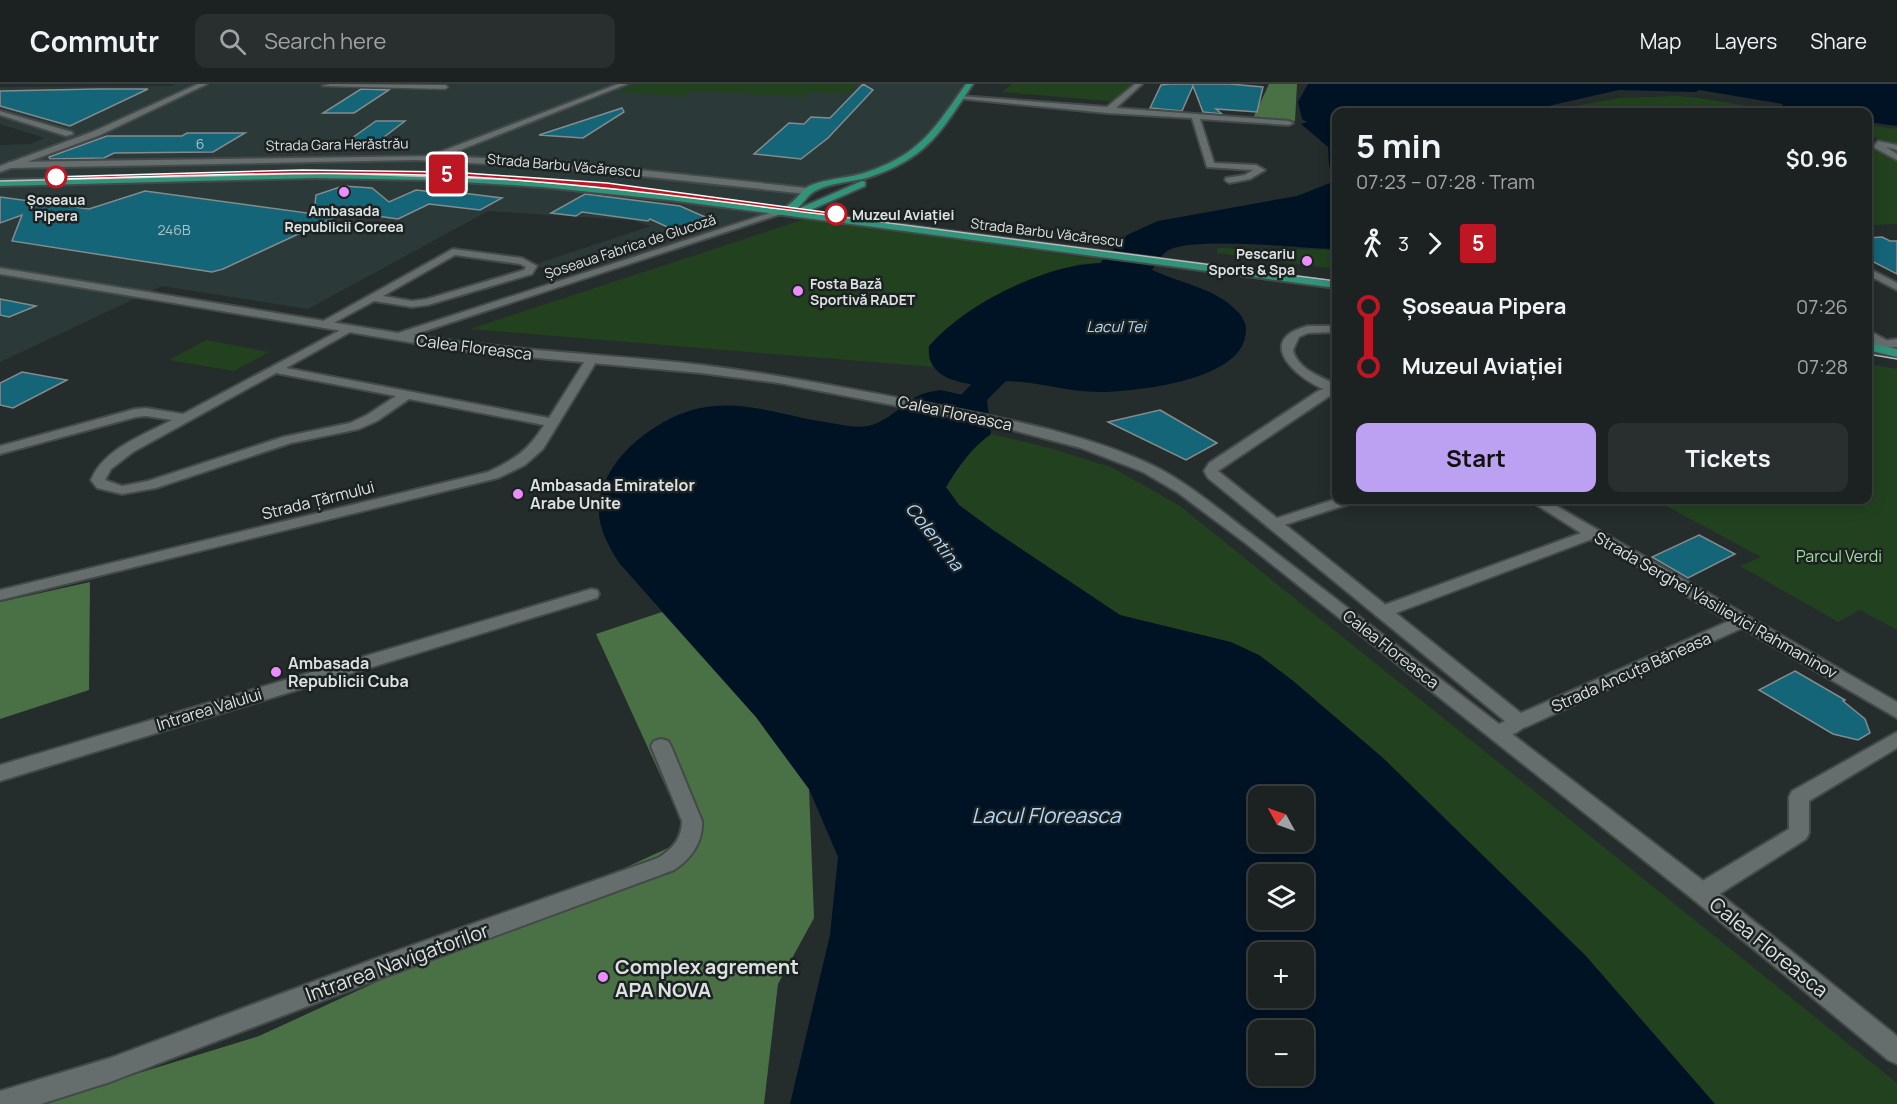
<!DOCTYPE html>
<html lang="en">
<head>
<meta charset="utf-8">
<style>
  :root { --surface:#1c2121; --page:#292e2e; --text:#f1f3f6; --muted:#a0a3a5; --line:#3a3e3f; --accent:#bca0f2 }
  body { margin:0; font-family:Manrope,sans-serif; background:var(--page); color:var(--text); height:100vh; display:flex; flex-direction:column; font-size:22px; white-space:nowrap }
  * { box-sizing:border-box; margin:0 }
  p { font-size:20px; color:var(--muted) }
  .icon { flex:none; width:33px; height:33px; fill:none; stroke:currentColor; stroke-width:2; stroke-linecap:round; stroke-linejoin:round }
  .map { position:relative; flex:1; overflow:hidden }
  .side { position:absolute; left:1332px; top:24px; width:540px; height:396px; display:flex; flex-direction:column; background:var(--surface); border-radius:12px; box-shadow:0 3px 15px #0003,0 0 0 2px var(--line) }
  .side>* { flex:none }
  .badge { padding:0 12px; border-radius:4px; font-size:21px; line-height:39px }
  .needle { width:39px; rotate:310deg }
  .tools { position:absolute; left:1248px; top:702px; display:grid; gap:12px }
  .tools a { display:grid; place-items:center; width:66px; height:66px; border-radius:12px; background:var(--surface); box-shadow:0 3px 15px #0003,0 0 0 2px var(--line); font-size:30px }
  .map>.badge { position:absolute; translate:-50% -50%; box-shadow:0 0 0 3px #fff }
  .legs { display:flex; align-items:center; gap:9px; height:66px; padding:0 24px; font-size:20px }
  .legs p { margin-inline-start:auto }
  .summary { display:flex; align-items:center; justify-content:space-between; height:102px; padding:0 24px }
  h1 { font-size:33px; font-weight:700; line-height:45px }
  .action { display:flex; gap:12px; margin-top:auto; padding:12px 24px }
  .action a { flex:1; height:69px; border-radius:12px; background:var(--accent); color:#111; font-size:24px; font-weight:700; line-height:69px; text-align:center }
  .action a+a { background:var(--page); color:var(--text) }
  ul { padding:0 24px; list-style:none }
  li { display:flex; align-items:center; gap:21px; height:60px; font-size:22px }
  li i { display:grid; place-items:center; width:9px; height:100%; margin:0 8px; background:currentColor }
  li i::after { content:''; width:15px; height:15px; margin:-8px; border:4px solid; border-radius:50%; background:var(--surface) }
  li p { margin-inline-start:auto }
  li:first-child i { background:linear-gradient(#0000 50%,currentColor 0) }
  li:last-child i { background:linear-gradient(currentColor 50%,#0000 0) }
  header { display:flex; align-items:center; gap:36px; box-sizing:border-box; height:84px; padding:0 30px; background:var(--surface); border-bottom:2px solid var(--line) }
  header strong { font-size:28px }
  nav { display:flex; gap:33px; margin-inline-start:auto; font-size:21px }
  .search { width:420px; height:54px; background:var(--page); display:flex; align-items:center; gap:15px; box-sizing:border-box; padding:0 21px; border-radius:12px; color:var(--muted); font-size:22px }
  .map>svg:first-child { display:block }
</style>
</head>
<body>
<header>
<strong>Commutr</strong>
<div class="search"><svg class="icon" aria-label="search" viewBox="0 0 24 24"><circle cx="10" cy="10" r="6"/><path d="M15 15l6 6"/></svg>Search here</div>
<nav><a>Map</a><a>Layers</a><a>Share</a></nav>
</header>
<div class="map">
<svg width="1897" height="1020" viewBox="0 0 1897 1020">
  <rect width="100%" height="100%" fill="#252c2c"/>
  <path fill="#2b3a39" d="M176,0h791l-34,50 -22,18 -52,25 -26,4 -69,33 -206,64 -22,-14 115,-38 -21,-6 -142,-9 -180,98 -146,-23 -162,76v-217l31,-1 14,-6 -45,-14v-37l171,-1z"/>
  <path fill="#22421f" d="M636,0h222l-11,10 -35,-2 -7,5 -111,-6 -10,6 -70,-5z
    M1012,0h130l-22,18 -118,-10z
    M1677,12l22,2 86,14h-206l-10,-5 51,-9z
    M1868,41l29,4v18l-29,-13z
    M1868,56l29,12v72l-29,1z
    M805,135l298,41 -3,3 -20,1 -28,7 -29,12 -61,33 -34,41 5,10 -463,-38z
    M1217,164l119,2v19l-119,-16z
    M206,256l63,12 -35,19 -65,-11z
    M1868,280l29,5v261l-37,-20 -22,12 -98,-56 21,-9 -106,-57h213z
    M991,350l63,15 59,19 67,38 717,577v21h-182l-130,-149 -202,-197 -91,-78 -172,-65 -127,-85 -34,-25 -13,-18c13,-21 25,-39 45,-53z"/>
  <path fill="#4a7046" d="M1269,0h28l-2,37 -42,-3z
    M90,498l-1,108 -89,29v-117z
    M662,528l94,105 53,72 5,129 -36,66 -14,120h-726l221,-68 422,-194 4,-13 -89,-195z"/>
  <path fill="#001324" fill-rule="evenodd" d="M1308,0h589v42l-29,-4v-10h-65l-23,-3 3,-5 -84,-14 -3,2 -77,-2 -97,22h-186v137c-32,0 -148,-14 -170,3 -5,4 -10,12 -14,18 28,13 64,18 86,42 8,8 10,18 6,29 -13,40 -106,50 -141,51 -34,1 -67,-11 -101,-11l-6,7c-28,-5 -70,-5 -67,-42 37,-43 116,-81 171,-83l27,-28 31,-14 139,-25 33,-13 4,-7 -5,-10 -1,-19 -27,-23 6,-2 -5,-3 -4,-17z
    M940,306l47,10 4,34c-20,14 -32,32 -45,53l13,18 34,25 127,85 111,27 28,13 33,25 91,78 202,197 130,149h-925l40,-169 8,-78 -29,-68 -53,-72 -136,-153c-22,-33 -31,-60 -7,-97 15,-22 35,-37 58,-49 57,-27 102,-3 160,5 12,2 24,5 36,3 21,-3 36,-24 55,-32 6,-2 12,-3 18,-4zM1258,712h46v46h-46zM1258,790h46v46h-46zM1258,868h46v46h-46zM1258,946h46v46h-46z"/>
  <g fill="none" stroke-linecap="round" stroke-linejoin="round">
    <path fill="#001324" fill-rule="evenodd" d="M1018,266l8,2 4,5 -75,75 -9,3 -9,-3 -4,-5 4,-5c20,-21 54,-65 81,-72z"/>
  </g>
  <path fill="#156579" stroke="#848b8d" stroke-width="1.5" d="M863,0l10,6 -45,48 -27,21 -47,-5 35,-31 15,1 7,-7 19,1z
    M1170,0h60l33,3 -6,25 -41,-3 6,5 -19,-2 -10,-26 -11,25 -32,-3 11,-23z
    M98,5h50l-78,37 -70,-20v-15z
    M361,5l28,1 -35,23h-31z
    M622,24l2,4 -41,26 -44,-3z
    M376,37h29l-29,22h-31z
    M187,49h58l-32,19 -99,1 -10,5 -54,1 -1,-2 58,-21h75z
    M343,102l29,2 17,14 27,-12 18,2 5,-2 63,8 -22,12 -51,-6 -31,15 -65,-9 -2,7h4l-112,52 -11,3 -200,-31 10,-26 -22,8v-26l89,12 56,-18 169,23 2,-19z
    M585,110l95,12 32,14 -34,12 -28,-13 -2,2 -66,-9 -6,4 -25,-3z
    M1882,153l8,4h7v33l-29,-15v-21z
    M0,215l36,7 -27,11 -9,-2z
    M22,288l45,8 -54,28 -13,-3v-22z
    M1160,326l57,33 -31,17 -78,-38z
    M1699,451l36,19 -47,24 -36,-21z
    M1795,587l50,29 -2,1 22,18 5,14 -12,7 -25,-6 -74,-44z"/>
  <g fill="none" stroke-linecap="round" stroke-linejoin="round">
    <defs>
      <path id="pedestrian" d="M331,0l114,1 3,2 -3,2 -123,-3z"/>
      <path id="minor" d="M1135,0h7l-26,24 173,13 4,2 -4,2 -89,-6 14,44 42,2 9,5 -15,9 -21,4 -4,-3 1,-2 19,-3 8,-5 -46,-3 -15,-49 -85,-5 -151,-15 4,-2 147,11z
        M0,27l72,21 1,2 -7,2 -66,-21z
        M1878,57l19,4v5l-11,-3 11,7v6l-22,-12 -1,-2z
        M453,165l69,9 15,8 -5,8 -104,31 -16,2 -38,-6 -48,26h-8l-2,-2zM455,171l65,9 6,3 -2,3 -97,29 -15,2 -29,-5z
        M1868,184l29,15v7l-29,-15z
        M348,242l4,1v4l-66,37 263,50 39,-62 4,-1 6,4 -55,90 -18,16 -27,13 -498,122v-10l488,-118c27,-13 40,-21 56,-47l-135,-26 -32,22 -18,8 -68,14 -135,45 -34,6 -25,-6 -6,-8c12,-31 53,-45 81,-60l-26,-4 -10,1 -136,37v-8l135,-37 11,-1 37,6zM276,289l120,23 -29,19 -17,8 -67,14 -135,44 -26,5 -17,-6 6,-11 22,-17z
        M1308,242h28v6l-28,1 -9,4 -6,13c4,19 28,27 43,34v9c-31,-6 -88,-52 -28,-67z
        M1868,246l20,11v6h-8l-12,-9z
        M1336,415l18,1 -2,3 -74,24h-10l-3,-3 3,-3z
        M1529,416h17l351,202v16l-155,-90 -216,99 -7,2 -7,-2 -2,-5 2,-5 217,-96 -137,-82 -204,77h-12l-2,-4 2,-4 205,-75z
        M591,505l6,1 2,4 -2,4 -597,183v-16z
        M1897,648v16l-88,53v32l-3,6 -96,61 -8,2 -8,-2 -3,-7 3,-7 95,-57v-32l3,-6z
        M661,655l7,2 3,5 31,75c1,21 -11,38 -28,49l-285,105 -279,107 -69,22h-41v-13l110,-33 272,-102 276,-98c15,-9 24,-20 24,-37l-31,-75 3,-5z"/>
      <path id="tertiary" d="M618,0h9l-182,72 130,7 232,25 4,3 -4,3 -232,-25 -159,-9 -407,8 -4,-3 4,-3 427,-6 1,-3z
        M1897,255v8l-29,2v-6z
        M1336,301v8l-8,4 -110,74 308,246 2,5c-6,10 -25,19 -37,16l-3,-5 3,-5 14,-7 -297,-243 -4,-7 5,-8 109,-72z"/>
      <path id="secondary" d="M198,0h9l-109,52 -98,36v-6l92,-34z
        M779,126l8,2 -374,123c96,16 193,19 289,30 79,10 156,25 233,40 71,14 153,29 219,61 36,18 68,46 100,70l456,350 187,150v28l-9,-4 -194,-160 -450,-358 -67,-50 -34,-20 -62,-24 -95,-25 -207,-40 -78,-10 -239,-22 -462,-77v-6l398,65z"/>
      <path id="primary" d="M966,0h7c-32,47 -44,73 -103,93 -17,5 -37,5 -53,13 -10,4 -14,16 -24,21l69,-30 3,1v4l-59,26 530,70v6l-667,-88 -127,-13 -111,-7 -116,-2 -315,8v-6c143,-3 287,-11 430,-6 117,4 235,20 351,35 16,-7 18,-17 28,-23 14,-7 39,-8 55,-13 56,-18 70,-44 102,-89z
        M1868,259l29,6v8l-29,-7z"/>
    </defs>
    <use href="#pedestrian" stroke="#444949" stroke-width="3"/>
    <use href="#minor" stroke="#444949" stroke-width="4"/>
    <use href="#tertiary" stroke="#444949" stroke-width="4"/>
    <use href="#secondary" stroke="#444949" stroke-width="4"/>
    <use href="#primary" stroke="#444949" stroke-width="4"/>
    <use href="#pedestrian" fill="#666d6d" fill-rule="evenodd"/>
    <use href="#minor" fill="#666d6d" fill-rule="evenodd"/>
    <use href="#tertiary" fill="#666d6d" fill-rule="evenodd"/>
    <use href="#secondary" fill="#666d6d" fill-rule="evenodd"/>
    <use href="#primary" fill="#31937a" fill-rule="evenodd"/>
    <path stroke="#b7bcbc" stroke-width="1.5" d="M0,97l330,-8 188,7 140,13 678,88
      M1868,270l29,5"/>
  </g>
  <path fill="#be1622" stroke="#fff" stroke-width="1.5" d="M303,86l148,2 156,11 232,31 -3,2c-128,-16 -256,-34 -385,-40 -131,-6 -264,0 -395,3l-3,-2z"/>
  <g fill="#fff" stroke="#be1622" stroke-width="3">
    <circle cx="56" cy="93" r="10"/>
    <circle cx="836" cy="130" r="10"/>
  </g>
  <g fill="#eb8dfc" stroke="#1c2222" stroke-width="2">
    <circle cx="344" cy="108" r="6"/>
    <circle cx="1307" cy="177" r="6"/>
    <circle cx="798" cy="207" r="6"/>
    <circle cx="518" cy="410" r="6"/>
    <circle cx="276" cy="588" r="6"/>
    <circle cx="603" cy="893" r="6"/>
  </g>
  <g text-anchor="middle" dominant-baseline="central" stroke-width="5" stroke-linejoin="round" paint-order="stroke">
    <g font-size="14" fill="#abc2c7">
      <text x="200" y="59">6</text>
      <text x="174" y="145">246B</text>
    </g>
    <g font-size="14" fill="#dde1e1" stroke="#1c2222">
      <text transform="translate(337 60) rotate(-1)">Strada Gara Herăstrău</text>
      <text transform="translate(564 81) rotate(5)">Strada Barbu Văcărescu</text>
      <text transform="translate(1047 148) rotate(7)">Strada Barbu Văcărescu</text>
      <text transform="translate(630 162) rotate(-18)">Șoseaua Fabrica de Glucoză</text>
    </g>
    <g font-size="14" font-weight="bold" fill="#dde1e1" stroke="#1c2222">
      <text x="56" y="115">Șoseaua<tspan x="56" dy="16">Pipera</tspan></text>
      <text x="852" y="130" text-anchor="start">Muzeul Aviației</text>
    </g>
    <g font-size="14" font-weight="bold" fill="#dde1e1" stroke="#1c2222">
      <text x="344" y="126">Ambasada<tspan x="344" dy="16">Republicii Coreea</tspan></text>
      <text x="1295" y="169" text-anchor="end">Pescariu<tspan x="1295" dy="16">Sports &amp; Spa</tspan></text>
      <text x="810" y="199" text-anchor="start">Fosta Bază<tspan x="810" dy="16">Sportivă RADET</tspan></text>
    </g>
    <g font-size="15" font-style="italic" fill="#b1dafd" stroke="#1c2222">
      <text x="1116" y="242">Lacul Tei</text>
    </g>
    <g font-size="16" fill="#dde1e1" stroke="#1c2222">
      <text transform="translate(474 263) rotate(7)">Calea Floreasca</text>
      <text transform="translate(955 329) rotate(12)">Calea Floreasca</text>
      <text transform="translate(318 416) rotate(-14)">Strada Țărmului</text>
      <text transform="translate(1716 521) rotate(30)">Strada Serghei Vasilievici Rahmaninov</text>
      <text transform="translate(1391 565) rotate(38)">Calea Floreasca</text>
      <text transform="translate(1631 588) rotate(-24)">Strada Ancuța Băneasa</text>
      <text transform="translate(209 625) rotate(-17)">Intrarea Valului</text>
    </g>
    <g font-size="16" font-weight="bold" fill="#dde1e1" stroke="#1c2222" text-anchor="start">
      <text x="530" y="401">Ambasada Emiratelor<tspan x="530" dy="18">Arabe Unite</tspan></text>
      <text x="288" y="579">Ambasada<tspan x="288" dy="18">Republicii Cuba</tspan></text>
    </g>
    <g font-size="16" fill="#a1dd9b" stroke="#1c2222">
      <text x="1839" y="472">Parcul Verdi</text>
    </g>
    <g font-size="18" font-style="italic" fill="#b1dafd" stroke="#1c2222">
      <text transform="translate(935 452) rotate(52)">Colentina</text>
    </g>
    <g font-size="20" fill="#dde1e1" stroke="#1c2222">
      <text transform="translate(1769 863) rotate(39)">Calea Floreasca</text>
      <text transform="translate(397 878) rotate(-20)">Intrarea Navigatorilor</text>
    </g>
    <g font-size="20" font-weight="bold" fill="#dde1e1" stroke="#1c2222" text-anchor="start">
      <text x="615" y="882">Complex agrement<tspan x="615" dy="23">APA NOVA</tspan></text>
    </g>
    <g font-size="21" font-style="italic" fill="#b1dafd" stroke="#1c2222">
      <text x="1046" y="731">Lacul Floreasca</text>
    </g>
  </g>
</svg>
<div class="tools">
<a><svg class="needle" viewBox="-14 -14 28 28"><path d="M0-13l5 13h-10z" fill="#e53935"/><path d="M0 13l5-13h-10z" fill="#a0a3a5"/></svg></a>
<a><svg class="icon" aria-label="layers" viewBox="0 0 24 24"><path d="M12 4l9 5-9 5-9-5zM3 14l9 5 9-5"/></svg></a>
<a>+</a>
<a>−</a>
</div>
<b class="badge" style="left:447px;top:90px;background:#be1622;color:#fff">5</b>
<section class="side">
<div class="summary"><div><h1>5 min</h1><p>07:23 – 07:28 · Tram</p></div><b>$0.96</b></div>
<div class="legs"><svg class="icon" aria-label="walk" viewBox="0 0 24 24"><circle cx="13" cy="4" r="2"/><path d="M13 8l-2 6 4 7M11 14l-3 7M7 12l3-4h3l4 4"/></svg>3<svg class="icon" aria-label="forward" viewBox="0 0 24 24"><path d="M9 5l7 7-7 7"/></svg><b class="badge" style="background:#be1622;color:#fff">5</b></div>
<ul>
<li><i style="color:#be1622"></i><b>Șoseaua Pipera</b><p>07:26</p></li>
<li><i style="color:#be1622"></i><b>Muzeul Aviației</b><p>07:28</p></li>
</ul>
<div class="action"><a>Start</a><a>Tickets</a></div>
</section>
</div>
</body>
</html>
